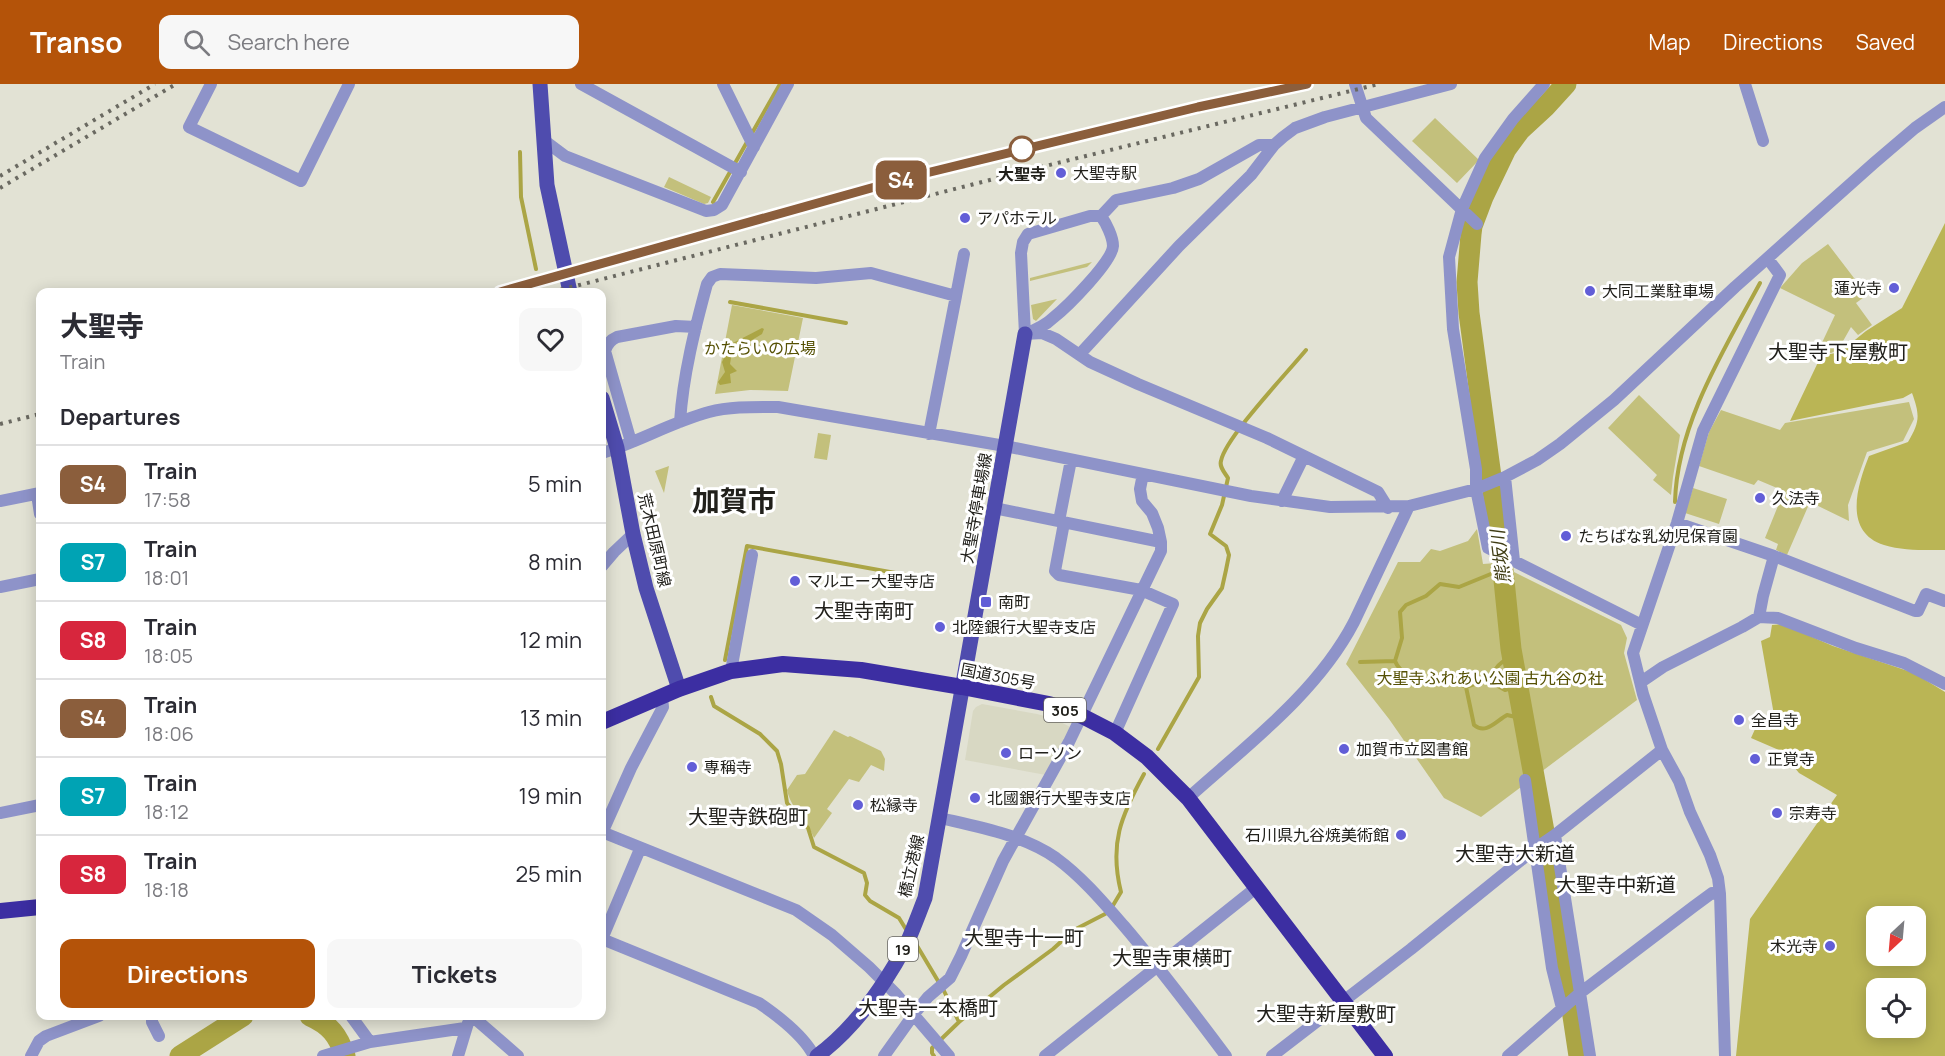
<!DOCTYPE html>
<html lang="en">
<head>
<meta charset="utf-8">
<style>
  :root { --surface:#fff; --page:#f7f7f7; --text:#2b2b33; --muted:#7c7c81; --line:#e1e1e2; --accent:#b45309 }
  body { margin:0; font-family:Manrope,"Noto Sans JP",sans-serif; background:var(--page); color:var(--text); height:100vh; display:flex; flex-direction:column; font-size:22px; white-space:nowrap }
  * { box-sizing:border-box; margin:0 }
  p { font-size:20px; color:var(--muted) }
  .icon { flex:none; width:33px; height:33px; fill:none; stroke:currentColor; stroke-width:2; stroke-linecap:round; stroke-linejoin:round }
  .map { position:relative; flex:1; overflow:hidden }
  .sheet { position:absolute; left:36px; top:204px; width:570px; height:732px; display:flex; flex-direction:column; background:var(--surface); border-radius:12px; box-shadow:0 3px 15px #0003 }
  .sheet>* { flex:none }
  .badge { padding:0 12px; border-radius:9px; font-size:21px; line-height:39px }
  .needle { width:39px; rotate:206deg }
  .tools { position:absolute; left:1866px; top:822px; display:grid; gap:12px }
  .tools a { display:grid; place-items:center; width:60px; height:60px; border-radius:12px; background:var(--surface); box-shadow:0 3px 15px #0003; font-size:30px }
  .map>.badge { position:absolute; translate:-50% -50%; box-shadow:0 0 0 3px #fff }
  h2 { padding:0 24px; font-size:22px; line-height:54px }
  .round { display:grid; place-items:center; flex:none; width:63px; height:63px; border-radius:12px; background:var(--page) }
  .headline { display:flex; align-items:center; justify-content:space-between; height:102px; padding:0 24px }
  h1 { font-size:28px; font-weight:700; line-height:45px }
  .button { display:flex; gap:12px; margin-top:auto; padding:12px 24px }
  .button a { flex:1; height:69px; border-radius:12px; background:var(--accent); color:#fff; font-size:24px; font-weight:700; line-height:69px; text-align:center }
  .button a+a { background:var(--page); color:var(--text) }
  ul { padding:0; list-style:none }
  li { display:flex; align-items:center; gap:18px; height:78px; padding:0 24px; border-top:2px solid var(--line) }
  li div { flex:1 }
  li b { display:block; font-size:22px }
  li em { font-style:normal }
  li .badge { min-width:66px; font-weight:700; text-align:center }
  header { display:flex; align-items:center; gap:36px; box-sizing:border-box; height:84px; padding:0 30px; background:var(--accent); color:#fff }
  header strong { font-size:28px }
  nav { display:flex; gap:33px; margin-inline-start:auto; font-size:21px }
  .search { width:420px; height:54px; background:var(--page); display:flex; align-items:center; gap:15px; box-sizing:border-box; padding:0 21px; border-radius:12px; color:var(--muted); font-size:22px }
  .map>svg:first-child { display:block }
</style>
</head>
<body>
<header>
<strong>Transo</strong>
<div class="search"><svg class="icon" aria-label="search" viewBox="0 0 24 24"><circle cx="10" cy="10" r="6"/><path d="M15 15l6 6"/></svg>Search here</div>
<nav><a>Map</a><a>Directions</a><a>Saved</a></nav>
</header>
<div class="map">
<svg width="1945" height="972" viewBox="0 0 1945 972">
  <rect width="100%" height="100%" fill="#e2e2d4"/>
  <path fill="#d8d8c3" d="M982,620l55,10 18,5 15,8 -24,48 -81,-15 8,-49 3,-4z"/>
  <path fill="#c3c07c" d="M1435,34l44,42 -22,23 -45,-42z
    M669,93l42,20 -3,6 -4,1 -40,-17z
    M1828,160l39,51 -11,8 16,22 -14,10 -7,-8 -13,23 -7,3 -12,-4 16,-34 -55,-27 22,-25z
    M1092,178l-5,5 -57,14v-3z
    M1057,215l-21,22 -3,-2 -2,-14z
    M732,221l71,13 -15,73 -38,-1 -35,4z
    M1639,311l41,40 -7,42 -2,18 -18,-15 4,-5 -49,-47z
    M1909,318l5,17 -11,22 -36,11 -19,53 1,16 -39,-19 -23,53 -11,-5 2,-6 -13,-6 19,-47 -26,-11 -4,5 -55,-19 10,-34 12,-22 59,20 5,-7z
    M818,349l13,2 -4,25 -13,-2z
    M669,382l-5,27 -9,-22z
    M1693,404l34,11 -8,25 -34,-11z
    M1477,445l6,35 13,-1 125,62 6,13 -3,15 13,47 -156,117 -37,-19 -55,-79 -43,-55 52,-102h22l11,-13 9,2 28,-10z
    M834,646l14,7 2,-1 31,15 4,8 -1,12 -13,-6 -12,17 -10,-3 -22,30 5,4 -18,25c-7,-18 -23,-29 -27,-48l10,-15 8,-1z"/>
  <path fill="#bab555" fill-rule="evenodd" d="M1945,139v327c-19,0 -42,1 -61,-5 -41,-13 -27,-59 -15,-89l39,-14c12,-20 12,-27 4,-49l-9,5 -113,23 31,-65 19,-4 26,-21 36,-23z
    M1782,540l51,22 81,27 31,19v364h-209l14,-137 87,-124 -38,-22 -18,-22 -30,-13 5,-11 18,-12 -13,-74 9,-4 2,-12zM1876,832h40v40h-40zM1876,904h40v40h-40z"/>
  <path fill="#aba545" d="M762,244l2,1 -2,5 -30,18 -2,12 7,7 -7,3 1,9 -11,2 -2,-3 7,-10 -3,-10 9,-18z"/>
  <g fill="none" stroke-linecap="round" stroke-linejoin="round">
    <path stroke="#aba545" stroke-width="4" d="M751,51l29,-51
      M520,68l1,45 15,72
      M713,118l34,-60
      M730,218l116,21
      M1675,418c2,-78 49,-152 85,-219
      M725,576l22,-114 165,30
      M1395,577c4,11 25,25 38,23 5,-1 10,-4 14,-5l19,8 8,38c12,10 22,-4 33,-10l9,2 7,5
      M1360,578l35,-1 7,-23 -2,-26 6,-7 20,-9 14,-12 19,3 44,-18
      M1491,594l7,8 7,4 12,-4
      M1466,603l25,-9c4,-11 10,-17 21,-21
      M711,613l3,9 46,28 17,17 4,13 6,39 21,25 6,19 50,26 3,10 -2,12 5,6 29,17 8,13
      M1158,665l41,-72 -1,-41 2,-13 7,-14 15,-21 4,-18 3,-15 -3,-9 -16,-12 12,-29 6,-27c-3,-5 -9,-11 -7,-17 4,-23 67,-89 85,-111
      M1112,823l9,-15c-12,-48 0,-76 23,-118
      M913,855l31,52 15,31 -27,26v5l2,3
      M959,938l45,-37 49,-36 21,-19 31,-16"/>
    <path stroke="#aba545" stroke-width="21" d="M1566,0l-20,22 -26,24 -14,19 -23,48 -11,29 -1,8 -4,48 2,31 32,238 10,98 40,221 28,186
      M310,932c20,9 28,19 35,40
      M180,972l63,-40"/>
    <path stroke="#8e93c9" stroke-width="12" d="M211,0l-22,43 112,54 48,-97
      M581,0l160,88
      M723,0l31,63
      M1355,0l11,34 111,106
      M1544,0l-31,35 -28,39 -23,51 -13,48 4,72 23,140v20l12,59 154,77
      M1745,0l18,57
      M545,57l20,15 141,55 8,-1 8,-5 66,-121
      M1090,132h11c5,7 12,21 12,30 -1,16 -46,61 -60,72 -8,8 -18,12 -28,16l-4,-81 2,-11 5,-8z
      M1101,132l15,-16 57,-12 26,-9 60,-34h15
      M956,212l8,-42
      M1025,250l17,-1 14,6 34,23 48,22 129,54 111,54 10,16
      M1080,270l99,-108 72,-71 23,-30 9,-8 12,-9 30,-11 126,-33
      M680,338c3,-47 15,-94 27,-138l5,-7 8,-3 96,4 55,-5 85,23 -27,138
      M631,358l-26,-91c2,-7 5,-11 12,-14l59,-11 20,1
      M602,369c36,-11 70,-31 107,-41 22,-6 47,-5 69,-5l227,39 246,50 79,11 79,-1 67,-17 29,-12 32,-17 23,-16 54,-44 121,-113 139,-124 41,-35 30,-21
      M1505,393l9,84
      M37,410l3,20
      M0,417l40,-8
      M1282,417l22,-45
      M994,424l167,34 -3,-14 -6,-15 -10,-12 -2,-12 3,-15
      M1059,437l12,-61
      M1064,439l-9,48 4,4 82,15 32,14 -58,129
      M1677,439l97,33 141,55h3l8,-17 19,7
      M602,482l12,-14 19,-18
      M0,503l40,-8
      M1759,533l4,-21 11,-40
      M731,587l21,-116
      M1641,598l22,-15 79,-40 17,-10 19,1 78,30 48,15 41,21
      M1525,696l27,188 10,40
      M1188,714c59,-53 129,-105 166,-176l55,-116
      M0,729l40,-8
      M940,734c39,9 83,17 116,40 26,19 47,44 68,68 36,42 69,86 102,130
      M602,748l194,78 36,25 37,32 26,26 54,63
      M602,749l29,-65 32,-61 -1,-10
      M1555,751l35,221
      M602,855l157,64c19,13 45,33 55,53
      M602,855l38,-90
      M152,932v6l7,14
      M351,932l19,26
      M472,932l46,40
      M31,972l8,-15 7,-5 53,-20
      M323,972l47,-14 95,-14
      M458,972l10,-33
      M884,972l30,-42 14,-17 22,-19 11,-22 42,-95 66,-119 92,-191v-9
      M1045,972l212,-169
      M1272,972l139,-107 125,-101 19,-13 107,-85
      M1508,972l72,-63 113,-86 19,-14 8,1
      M1725,972l-5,-162 -2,-16 -8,-23 -20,-43 -11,-31 -17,-31 -19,-56 -10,-41 44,-130 26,-92 77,-156 -12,-16"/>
    <path stroke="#4f4cae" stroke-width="15" d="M540,0l7,101 23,107
      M602,314l15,50 16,86 13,54 33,101
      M817,972c38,-28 67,-70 89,-111 7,-15 13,-32 19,-47l100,-564"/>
    <path stroke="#3c2ea2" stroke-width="16" d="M602,638l77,-33 52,-18 52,-7 78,6 101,17 87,17 33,12 33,17 32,24 41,41 197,258
      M0,827l40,-4"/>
    <path stroke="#6a6961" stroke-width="4" stroke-dasharray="3 6" stroke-linecap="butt" d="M0,92l155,-92
      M0,104l176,-104
      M500,208l414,-116 284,-69 109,-23
      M552,208l477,-122 350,-86
      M0,340l40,-10"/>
  </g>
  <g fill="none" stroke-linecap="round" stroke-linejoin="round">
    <defs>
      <path id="line" d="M500,208l414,-116 284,-69 109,-23"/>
    </defs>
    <use href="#line" stroke="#fff" stroke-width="14"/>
    <use href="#line" stroke="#8b5e3c" stroke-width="9"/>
  </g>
  <circle fill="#fff" stroke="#8b5e3c" stroke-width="3" cx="1022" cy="65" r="12"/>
  <g fill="#625ed7" stroke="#fff" stroke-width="2">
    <circle cx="1061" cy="89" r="6"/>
    <circle cx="965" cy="134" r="6"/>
    <circle cx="1894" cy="204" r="6"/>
    <circle cx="1590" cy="207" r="6"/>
    <circle cx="1760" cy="414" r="6"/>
    <circle cx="1566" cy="452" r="6"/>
    <circle cx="795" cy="497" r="6"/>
    <rect x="980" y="512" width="12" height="12" rx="3"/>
    <circle cx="940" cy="543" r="6"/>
    <circle cx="1739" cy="636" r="6"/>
    <circle cx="1344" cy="665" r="6"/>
    <circle cx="1006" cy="669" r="6"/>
    <circle cx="1755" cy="675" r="6"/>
    <circle cx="692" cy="683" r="6"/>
    <circle cx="975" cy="714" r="6"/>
    <circle cx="858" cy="721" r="6"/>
    <circle cx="1777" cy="729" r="6"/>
    <circle cx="1401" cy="751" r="6"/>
    <circle cx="1830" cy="862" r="6"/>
  </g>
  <g text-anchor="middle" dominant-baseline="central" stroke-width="6" stroke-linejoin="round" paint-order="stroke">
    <g fill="#fff" stroke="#64635f" stroke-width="1.5">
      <rect x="1044" y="614" width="42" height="24" rx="4.5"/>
      <rect x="888" y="853" width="30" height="24" rx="4.5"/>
    </g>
    <g font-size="15" font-weight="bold" fill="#21201b">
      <text x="1065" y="626">305</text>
      <text x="903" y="865">19</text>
    </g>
    <g font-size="16" fill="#21201b" stroke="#fff" text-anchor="start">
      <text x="1073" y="89">大聖寺駅</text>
      <text x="977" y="134">アパホテル</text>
      <text x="1882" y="204" text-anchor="end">蓮光寺</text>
      <text x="1602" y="207">大同工業駐車場</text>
      <text x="1772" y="414">久法寺</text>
      <text x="1578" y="452">たちばな乳幼児保育園</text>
      <text x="807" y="497">マルエー大聖寺店</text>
      <text x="998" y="518">南町</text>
      <text x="952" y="543">北陸銀行大聖寺支店</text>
      <text x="1751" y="636">全昌寺</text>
      <text x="1356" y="665">加賀市立図書館</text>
      <text x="1018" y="669">ローソン</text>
      <text x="1767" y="675">正覚寺</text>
      <text x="704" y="683">専稱寺</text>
      <text x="987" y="714">北國銀行大聖寺支店</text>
      <text x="870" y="721">松縁寺</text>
      <text x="1789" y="729">宗寿寺</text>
      <text x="1389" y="751" text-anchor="end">石川県九谷焼美術館</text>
      <text x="1818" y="862" text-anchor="end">木光寺</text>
    </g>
    <g font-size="16" font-weight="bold" fill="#21201b" stroke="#fff">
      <text x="1022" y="90">大聖寺</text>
    </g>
    <g font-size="16" fill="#565104" stroke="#fff">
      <text x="760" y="264">かたらいの広場</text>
      <text x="1490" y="594">大聖寺ふれあい公園 古九谷の社</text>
    </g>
    <g font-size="16" fill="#21201b" stroke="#fff">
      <text transform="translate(976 424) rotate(-80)">大聖寺停車場線</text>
      <text transform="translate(655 456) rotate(77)">荒木田原町線</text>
      <text transform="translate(998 592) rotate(11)">国道305号</text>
      <text transform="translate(911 782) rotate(-77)">橋立港線</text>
    </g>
    <g font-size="18" font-style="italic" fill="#403d15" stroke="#fff">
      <text transform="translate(1500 473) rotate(-97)">熊坂川</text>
    </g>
    <g font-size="20" fill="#21201b" stroke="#fff">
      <text x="1838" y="267">大聖寺下屋敷町</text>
      <text x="864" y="526">大聖寺南町</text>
      <text x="748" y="732">大聖寺鉄砲町</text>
      <text x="1515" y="769">大聖寺大新道</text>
      <text x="1616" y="800">大聖寺中新道</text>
      <text x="1024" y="853">大聖寺十一町</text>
      <text x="1172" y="873">大聖寺東横町</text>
      <text x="928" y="923">大聖寺一本橋町</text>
      <text x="1326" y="929">大聖寺新屋敷町</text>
    </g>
    <g font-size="28" font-weight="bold" fill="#21201b" stroke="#fff">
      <text x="734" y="416">加賀市</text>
    </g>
  </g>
</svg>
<div class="tools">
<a><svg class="needle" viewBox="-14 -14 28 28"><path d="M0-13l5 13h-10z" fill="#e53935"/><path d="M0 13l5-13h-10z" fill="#7c7c81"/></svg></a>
<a><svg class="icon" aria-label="locate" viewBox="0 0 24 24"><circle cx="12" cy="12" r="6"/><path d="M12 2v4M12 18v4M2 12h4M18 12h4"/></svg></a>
</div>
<b class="badge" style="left:901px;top:96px;background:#8b5e3c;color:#fff">S4</b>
<section class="sheet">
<div class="headline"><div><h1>大聖寺</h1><p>Train</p></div><a class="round"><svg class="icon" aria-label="heart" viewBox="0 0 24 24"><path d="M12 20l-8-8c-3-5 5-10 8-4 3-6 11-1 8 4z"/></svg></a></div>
<h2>Departures</h2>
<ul>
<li><span class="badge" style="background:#8b5e3c;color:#fff">S4</span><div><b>Train</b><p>17:58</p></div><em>5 min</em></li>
<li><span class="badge" style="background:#00a3b4;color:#fff">S7</span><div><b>Train</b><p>18:01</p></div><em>8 min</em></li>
<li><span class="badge" style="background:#d7263d;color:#fff">S8</span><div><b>Train</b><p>18:05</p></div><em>12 min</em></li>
<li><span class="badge" style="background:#8b5e3c;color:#fff">S4</span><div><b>Train</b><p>18:06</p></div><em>13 min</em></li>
<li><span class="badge" style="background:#00a3b4;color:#fff">S7</span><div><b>Train</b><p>18:12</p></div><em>19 min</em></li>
<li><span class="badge" style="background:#d7263d;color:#fff">S8</span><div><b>Train</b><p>18:18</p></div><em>25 min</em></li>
</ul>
<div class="button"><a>Directions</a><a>Tickets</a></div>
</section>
</div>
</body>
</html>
